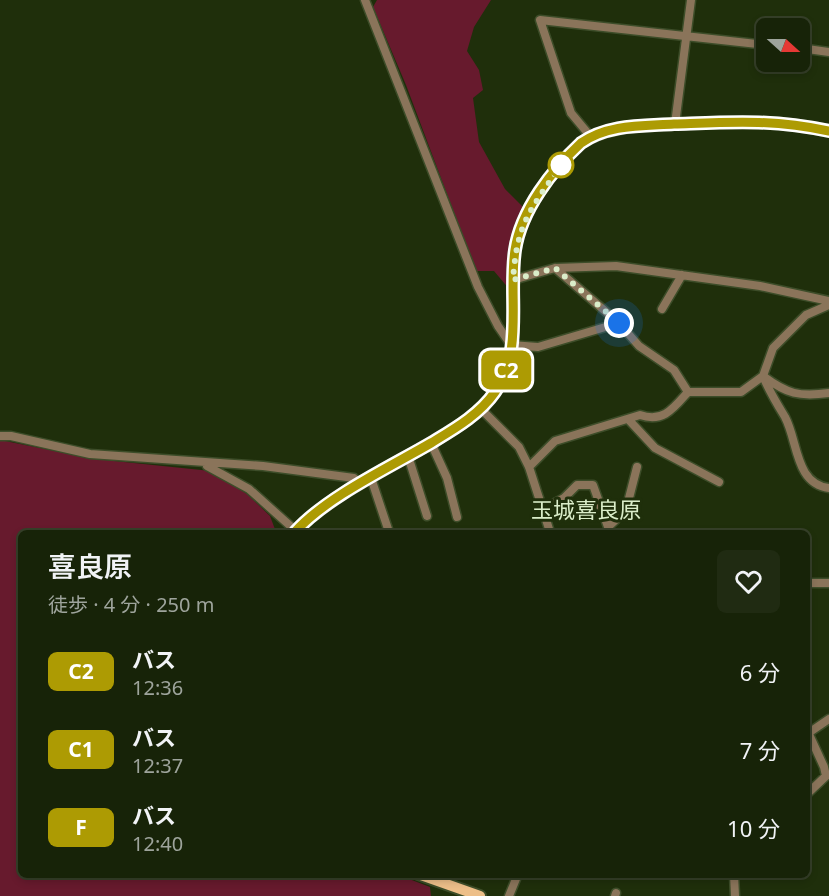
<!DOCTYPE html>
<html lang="ja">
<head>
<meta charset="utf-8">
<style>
  :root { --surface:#172308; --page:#202b12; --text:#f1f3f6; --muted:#9ea49c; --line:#364029 }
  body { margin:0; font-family:"Noto Sans","Noto Sans JP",sans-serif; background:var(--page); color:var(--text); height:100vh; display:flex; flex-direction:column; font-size:22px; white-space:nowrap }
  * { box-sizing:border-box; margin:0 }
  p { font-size:20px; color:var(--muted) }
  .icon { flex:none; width:33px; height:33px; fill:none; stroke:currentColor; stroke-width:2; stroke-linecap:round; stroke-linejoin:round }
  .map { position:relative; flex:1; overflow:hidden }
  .panel { position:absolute; left:18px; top:530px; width:792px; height:348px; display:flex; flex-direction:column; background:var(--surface); border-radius:9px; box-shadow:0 3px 9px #0003,0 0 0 2px var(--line) }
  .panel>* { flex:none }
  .badge { padding:0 12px; border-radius:9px; font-size:21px; line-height:39px }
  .needle { width:39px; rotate:111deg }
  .tools { position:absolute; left:756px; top:18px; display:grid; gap:12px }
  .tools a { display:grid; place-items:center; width:54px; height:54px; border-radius:9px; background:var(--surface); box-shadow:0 3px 9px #0003,0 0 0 2px var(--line); font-size:30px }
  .you { position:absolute; width:30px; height:30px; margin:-15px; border:4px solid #fff; border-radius:50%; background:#1a73e8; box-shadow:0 0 0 9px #1a73e833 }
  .map>.badge { position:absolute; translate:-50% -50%; box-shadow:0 0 0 3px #fff }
  .round { display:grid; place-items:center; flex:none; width:63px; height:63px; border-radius:9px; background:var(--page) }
  .overview { display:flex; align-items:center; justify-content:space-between; height:102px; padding:0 30px }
  h1 { font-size:28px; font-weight:600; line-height:45px }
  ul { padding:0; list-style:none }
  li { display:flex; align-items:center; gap:18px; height:78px; padding:0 30px }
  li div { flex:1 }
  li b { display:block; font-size:22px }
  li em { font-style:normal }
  li .badge { min-width:66px; font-weight:700; text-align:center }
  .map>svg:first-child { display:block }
</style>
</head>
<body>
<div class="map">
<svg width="829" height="896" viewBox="0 0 829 896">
  <rect width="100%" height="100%" fill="#1f2f0b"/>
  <path fill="#671a2d" d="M377,0h114l-17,27 -7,24 12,19 4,20 -10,8 6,44 26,47 19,19 -14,82 -16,-19h-18l-70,-186 -33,-78z
    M0,440l95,19 116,12 36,23 23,22 6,16h-255v342h375l34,13 1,9h-431z"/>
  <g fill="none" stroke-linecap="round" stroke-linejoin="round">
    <defs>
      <path id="minor" d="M365,0l113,287 20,39 13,19 27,2 81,-24 20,23 35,24 14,22
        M800,48l29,4
        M675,124l16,-124
        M591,137l-20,-24 -31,-93 226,25
        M555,268l64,55
        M513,280l42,-12 61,-2 144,20 69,15
        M662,309l20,-34
        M829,393c-30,4 -42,1 -66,-17 6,15 14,28 22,41 13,24 10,67 44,71
        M480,408l39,39 10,20 21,65
        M628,419l27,29 64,34
        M0,436h11l79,18 173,12 91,12 6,7
        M431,443l16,35 10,39
        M408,456l19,60
        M207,466l42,23 47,42
        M529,467l26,-26 85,-26c23,8 33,-6 48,-23h53l22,-16 10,-28 33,-33 23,-10
        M371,478l18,54
        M543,509l21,-11 13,-13h16l15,42 18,-17 11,-43
        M807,583h22
        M807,730l17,37 2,9 -19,18
        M807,734l22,-15
        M734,874l1,22
        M509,896l9,-22
        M615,896l1,-3"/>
      <path id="major" d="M295,532c32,-35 95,-65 136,-89 23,-14 48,-28 64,-51 29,-42 13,-95 20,-142 6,-40 37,-80 66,-107 27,-18 61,-17 93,-19 58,-2 97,-5 155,7
        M418,874l62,22"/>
    </defs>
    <use href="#minor" stroke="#3d4d29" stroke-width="11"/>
    <use href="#major" stroke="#3d4d29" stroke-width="14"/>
    <use href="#minor" stroke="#8a745a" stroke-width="8"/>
    <use href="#major" stroke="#edbf89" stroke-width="10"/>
  </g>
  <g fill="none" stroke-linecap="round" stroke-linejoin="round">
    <defs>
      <path id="line" d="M295,532c31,-35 95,-65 136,-89 23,-14 48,-28 64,-51 29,-41 13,-96 20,-142 6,-40 37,-80 66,-107 27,-19 61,-17 93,-19 58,-2 97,-5 155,7"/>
    </defs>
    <use href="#line" stroke="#fff" stroke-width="14"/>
    <use href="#line" stroke="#ad9b03" stroke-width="9"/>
    <path stroke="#daedc9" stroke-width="6" stroke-dasharray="0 10.8" d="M561,165c-31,46 -44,57 -48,115l42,-12 64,55"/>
  </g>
  <circle fill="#fff" stroke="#ad9b03" stroke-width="3" cx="561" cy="165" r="12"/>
  <g text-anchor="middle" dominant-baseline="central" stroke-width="6" stroke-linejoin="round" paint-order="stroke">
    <g font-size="22" fill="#daedc9" stroke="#1f2f0b">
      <text x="586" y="509">玉城喜良原</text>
    </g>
  </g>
</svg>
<div class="tools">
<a><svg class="needle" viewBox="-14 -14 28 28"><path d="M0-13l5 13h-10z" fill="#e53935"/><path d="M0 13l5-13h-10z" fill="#9ea49c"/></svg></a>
</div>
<div class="you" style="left:619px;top:323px"></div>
<b class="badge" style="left:506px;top:370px;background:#ad9b03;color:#fff">C2</b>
<section class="panel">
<div class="overview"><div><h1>喜良原</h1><p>徒歩 · 4 分 · 250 m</p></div><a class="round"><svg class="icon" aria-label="heart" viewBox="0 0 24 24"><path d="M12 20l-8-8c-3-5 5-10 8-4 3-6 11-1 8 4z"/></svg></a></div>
<ul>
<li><span class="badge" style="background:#ad9b03;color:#fff">C2</span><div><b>バス</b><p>12:36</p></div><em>6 分</em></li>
<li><span class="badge" style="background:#ad9b03;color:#fff">C1</span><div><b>バス</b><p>12:37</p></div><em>7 分</em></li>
<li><span class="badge" style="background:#ad9b03;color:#fff">F</span><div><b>バス</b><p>12:40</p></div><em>10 分</em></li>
</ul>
</section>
</div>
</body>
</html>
